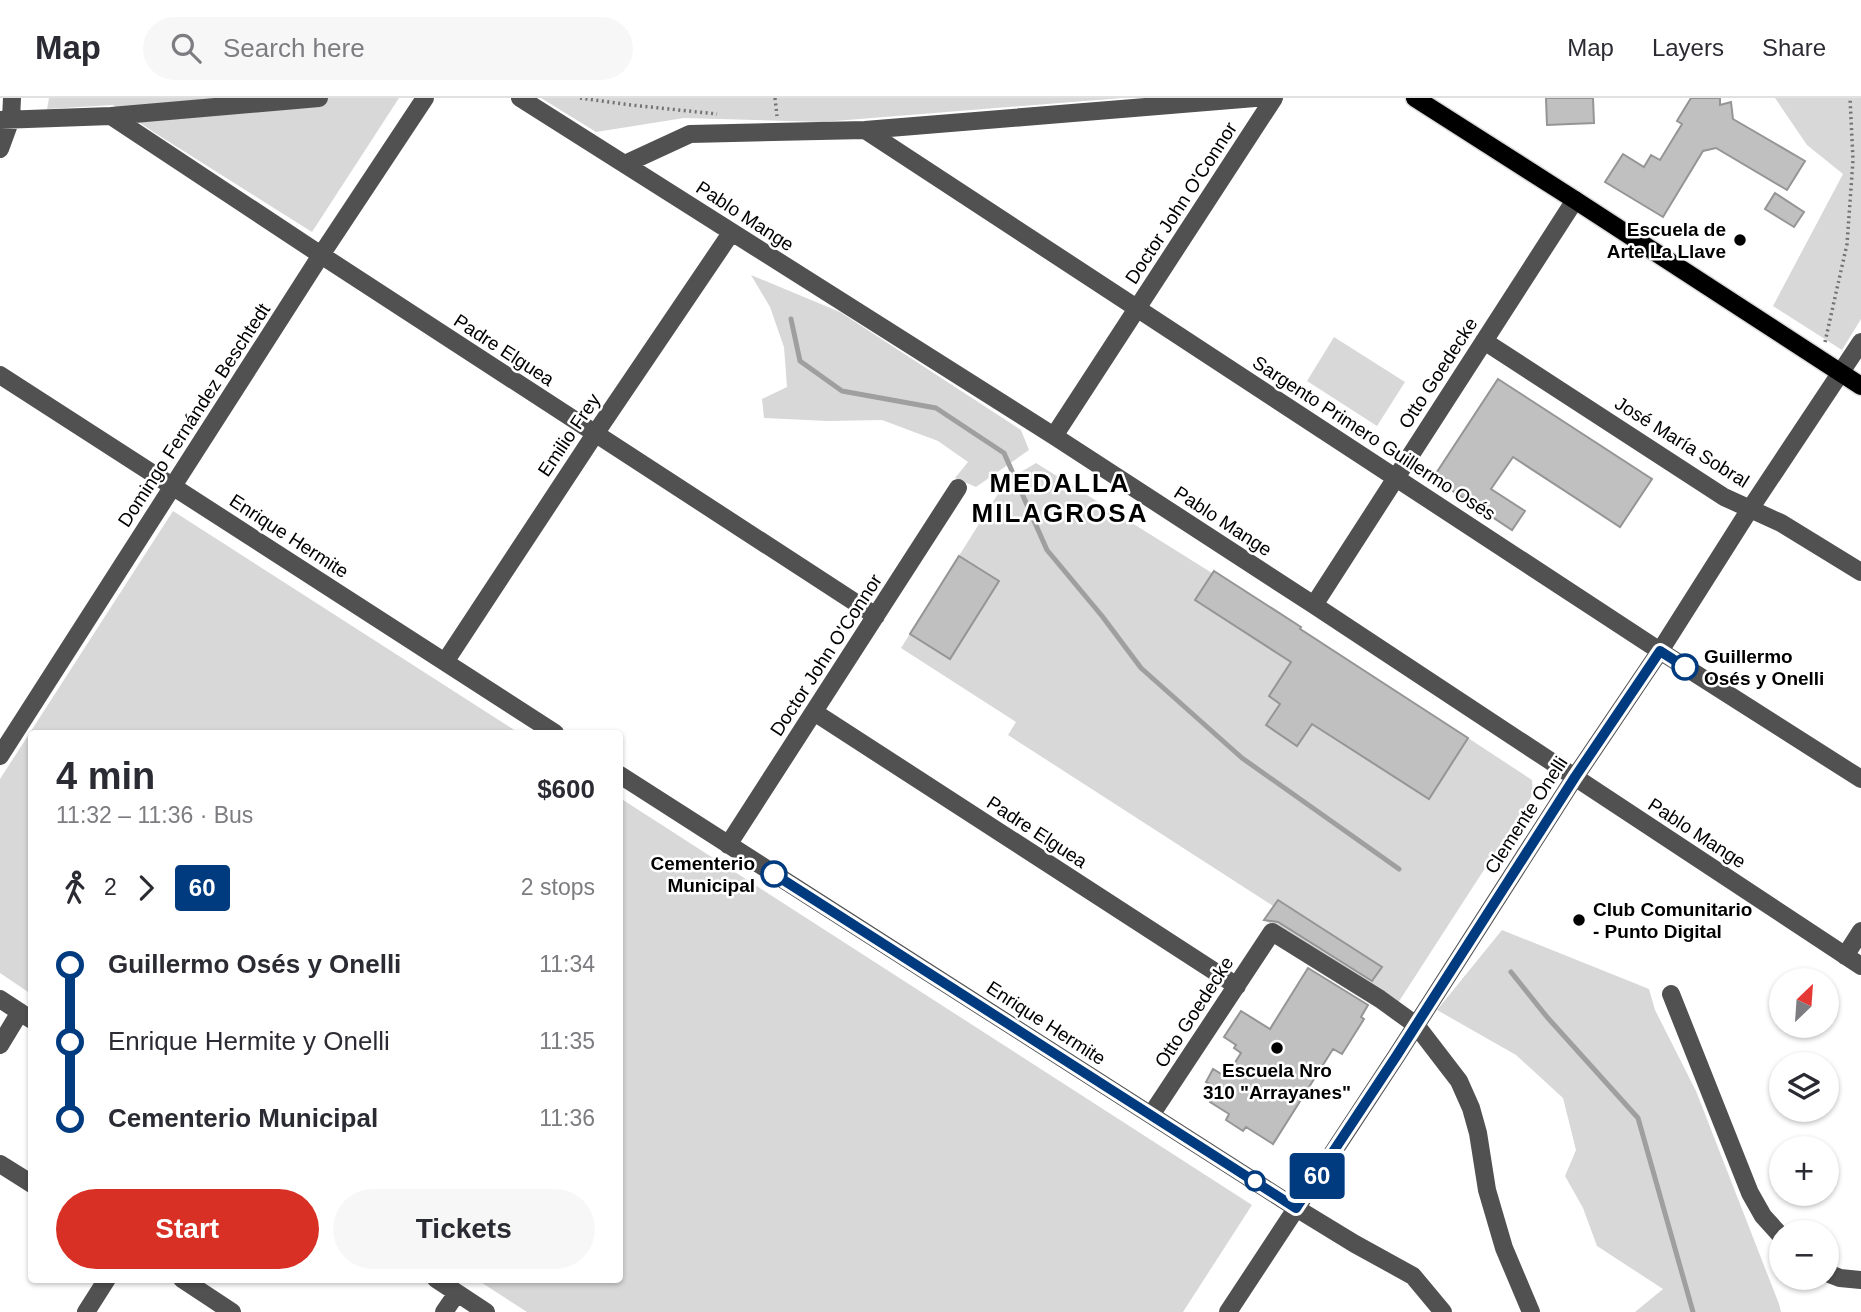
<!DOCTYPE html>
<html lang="en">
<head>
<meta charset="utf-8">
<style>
  :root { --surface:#fff; --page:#f7f7f7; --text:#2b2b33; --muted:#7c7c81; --line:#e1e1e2; --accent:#d93025 }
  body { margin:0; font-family:Arial,sans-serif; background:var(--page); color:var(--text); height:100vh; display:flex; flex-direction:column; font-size:26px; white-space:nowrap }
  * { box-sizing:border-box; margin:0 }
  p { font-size:23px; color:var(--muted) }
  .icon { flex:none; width:38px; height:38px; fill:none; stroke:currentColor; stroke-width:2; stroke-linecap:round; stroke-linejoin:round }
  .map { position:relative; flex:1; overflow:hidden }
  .drawer { position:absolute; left:28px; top:632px; width:595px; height:553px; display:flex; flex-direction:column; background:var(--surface); border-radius:7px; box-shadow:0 2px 5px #0004 }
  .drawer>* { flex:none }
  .badge { padding:0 14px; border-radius:5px; font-size:24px; line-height:46px }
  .needle { width:46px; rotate:25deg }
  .fabs { position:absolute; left:1769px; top:870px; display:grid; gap:14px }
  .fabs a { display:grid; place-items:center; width:70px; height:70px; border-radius:50%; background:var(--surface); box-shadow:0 2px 5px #0004; font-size:35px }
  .map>.badge { position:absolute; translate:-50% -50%; box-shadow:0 0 0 4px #fff }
  .legs { display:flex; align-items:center; gap:10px; height:77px; padding:0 28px; font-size:23px }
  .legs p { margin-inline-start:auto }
  .summary { display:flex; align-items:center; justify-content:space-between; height:119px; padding:0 28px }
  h1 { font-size:38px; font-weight:700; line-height:52px }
  .action { display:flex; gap:14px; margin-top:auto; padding:14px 28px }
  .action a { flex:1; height:80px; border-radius:42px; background:var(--accent); color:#fff; font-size:28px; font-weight:700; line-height:80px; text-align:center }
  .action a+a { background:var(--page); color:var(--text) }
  ul { padding:0 28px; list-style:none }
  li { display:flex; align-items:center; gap:24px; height:77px; font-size:26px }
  li i { display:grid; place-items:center; width:10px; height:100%; margin:0 9px; background:currentColor }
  li i::after { content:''; width:18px; height:18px; margin:-9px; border:5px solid; border-radius:50%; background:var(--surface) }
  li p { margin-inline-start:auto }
  li:first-child i { background:linear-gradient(#0000 50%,currentColor 0) }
  li:last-child i { background:linear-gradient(currentColor 50%,#0000 0) }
  header { display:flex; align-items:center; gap:42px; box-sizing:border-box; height:98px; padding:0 35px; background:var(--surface); border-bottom:2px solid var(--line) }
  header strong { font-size:33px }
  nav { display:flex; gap:38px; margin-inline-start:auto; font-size:24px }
  .search { width:490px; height:63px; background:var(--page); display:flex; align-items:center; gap:18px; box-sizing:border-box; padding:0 24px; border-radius:38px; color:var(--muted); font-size:26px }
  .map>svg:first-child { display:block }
</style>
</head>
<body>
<header>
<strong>Map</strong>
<div class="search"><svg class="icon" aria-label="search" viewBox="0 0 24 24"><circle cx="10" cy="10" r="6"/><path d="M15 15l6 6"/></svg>Search here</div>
<nav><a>Map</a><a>Layers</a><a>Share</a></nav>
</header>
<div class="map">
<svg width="1861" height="1214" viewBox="0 0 1861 1214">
  <rect width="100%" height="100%" fill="#fff"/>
  <path fill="#d8d8d8" d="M49,0h350l-87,134 -157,-99 -42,-28 -66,4z
    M541,0h582l-301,24 -138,-4 -88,14z
    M1775,0h86v221l-19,31 -69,-44 70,-132 -36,-29z
    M751,177l89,37 181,118 8,20 -53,37 -21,-9 13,-16 -30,-21 -56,-21 -54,1 -64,-3 -2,-19 25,-12 -3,-40 -14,-40z
    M1334,239l71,45 -28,44 -70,-45z
    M1036,365l176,110 2,-2 318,209 1,14 -137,212 -132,-86 9,-14 -265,-171 8,-13 -115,-74 105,-167z
    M173,413l346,222h-487l-1,261 -31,-21v-194z
    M620,700l632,407 -69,107h-656l-51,-33h144z
    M1502,832l147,59 6,21 41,81 83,213 2,8h-146l28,-23 -66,-43 -14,-38 -18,-32 11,-26 -13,-52 -47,-43 -79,-45z"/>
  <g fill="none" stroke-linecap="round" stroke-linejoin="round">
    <path stroke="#9f9f9f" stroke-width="5" d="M791,221l9,42 42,30 94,17 68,45 43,97 55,66 39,52 101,90 157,111
      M1511,874l36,45 91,101 55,194"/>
  </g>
  <path fill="#c0c0c0" stroke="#959595" stroke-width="2" d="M1546,0h47l1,25 -47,2z
    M1691,0h29v7l11,-3 2,17 72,42 -18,29 -71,-42 -13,3 -40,66 -58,-35 18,-28 21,13 7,-12 9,5 22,-36 -5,-3z
    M1775,95l29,19 -10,15 -29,-18z
    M1498,281l154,100 -32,48 -107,-70 -22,32 34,22 -13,19 -79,-52z
    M959,458l40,25 -49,78 -40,-25z
    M1214,473l87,56 -1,2 168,109 -39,61 -117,-75 -15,22 -31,-21 14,-21 -11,-8 22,-34 -96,-62z
    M1278,802l104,67 -10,14 -94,-59 -14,-2z
    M1308,870l60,37 -7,12 3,2 -22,35 -9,-5 -60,95 -27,-17 -3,4 -17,-11 3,-6 -19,-12 9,-13 -13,-7 7,-13 13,8 15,-24 -7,-5 2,-3 -12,-8 17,-26 29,18z"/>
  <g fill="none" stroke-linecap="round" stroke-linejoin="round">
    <defs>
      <path id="major" d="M1415,0l160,102 286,186"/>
    </defs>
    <use href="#major" stroke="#dbdbdb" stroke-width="21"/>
    <path stroke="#737373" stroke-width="3.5" stroke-dasharray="2 3.5" stroke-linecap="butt" d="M580,0l51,7 86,9
      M775,0l2,18
      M1825,244l22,-98 6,-84 -3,-62"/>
    <path stroke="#515151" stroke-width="18" d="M520,0l534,338 260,169 547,361
      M111,18l210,139 555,361
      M0,22l111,-4 208,-18
      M865,32l795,521 201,128
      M0,51l11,-30 1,-21
      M625,66l65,-30 175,-4 390,-32
      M1484,243l240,156 57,26 80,49
      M0,277l555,358
      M1054,338l220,-338
      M1314,507l261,-405
      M445,564l150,-228 136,-201
      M814,614l423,274
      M0,658l321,-501 104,-157
      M620,677l676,433 59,36 58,32 30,36
      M728,747l230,-357
      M1845,858l16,-25
      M1671,896l79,199 13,23 19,21
      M0,901l32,21
      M0,947l20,-33
      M1151,1017l121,-183 108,67 36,26 43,56 12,27 7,25 9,57 17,58 27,64
      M0,1066l32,20
      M1827,1175l13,5 21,2
      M182,1181l50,33
      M436,1181l50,33
      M86,1214l21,-33
      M444,1214l13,-19
      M1228,1214l169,-257 178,-278 85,-126 90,-142 111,-167"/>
    <use href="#major" stroke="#000" stroke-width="18"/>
  </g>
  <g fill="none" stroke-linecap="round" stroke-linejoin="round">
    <defs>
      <path id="line-1" d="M774,776l522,334 101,-153 178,-278 85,-126 25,16"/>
    </defs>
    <use href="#line-1" stroke="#fff" stroke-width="16"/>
    <use href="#line-1" stroke="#003b80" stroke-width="10"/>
  </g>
  <g fill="#000" stroke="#fff" stroke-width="2.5">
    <circle cx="1740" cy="142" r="7"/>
    <circle cx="1579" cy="822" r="7"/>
    <circle cx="1277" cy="950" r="7"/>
  </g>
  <g fill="#fff" stroke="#003b80" stroke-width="3.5">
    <circle cx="1685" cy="569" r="12"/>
    <circle cx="774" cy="776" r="12"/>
    <circle cx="1255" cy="1083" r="9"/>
  </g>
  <g text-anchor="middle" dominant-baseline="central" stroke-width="5" stroke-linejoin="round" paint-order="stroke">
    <g font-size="19" fill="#000" stroke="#fff">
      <text transform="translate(1181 105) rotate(-57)">Doctor John O'Connor</text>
      <text transform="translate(745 118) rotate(33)">Pablo Mange</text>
      <text transform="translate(504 252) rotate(33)">Padre Elguea</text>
      <text transform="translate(1438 275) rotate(-57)">Otto Goedecke</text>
      <text transform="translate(194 317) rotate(-57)">Domingo Fernández Beschtedt</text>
      <text transform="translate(569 337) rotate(-56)">Emilio Frey</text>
      <text transform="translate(1374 340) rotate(33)">Sargento Primero Guillermo Osés</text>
      <text transform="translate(1682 344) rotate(32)">José María Sobral</text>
      <text transform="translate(1223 423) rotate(33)">Pablo Mange</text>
      <text transform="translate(289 438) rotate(33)">Enrique Hermite</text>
      <text transform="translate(826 557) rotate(-57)">Doctor John O'Connor</text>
      <text transform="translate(1526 717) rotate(-57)">Clemente Onelli</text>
      <text transform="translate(1037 734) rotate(33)">Padre Elguea</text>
      <text transform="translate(1697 735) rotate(33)">Pablo Mange</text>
      <text transform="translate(1194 914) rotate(-57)">Otto Goedecke</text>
      <text transform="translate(1046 925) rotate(33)">Enrique Hermite</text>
    </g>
    <g font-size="19" font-weight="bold" fill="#000" stroke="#fff" text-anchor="end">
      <text x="1726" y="131">Escuela de<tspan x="1726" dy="22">Arte La Llave</tspan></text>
      <text x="1593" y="811" text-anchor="start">Club Comunitario<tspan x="1593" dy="22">- Punto Digital</tspan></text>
      <text x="1277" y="972" text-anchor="middle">Escuela Nro<tspan x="1277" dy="22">310 "Arrayanes"</tspan></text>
    </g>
    <g font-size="19" font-weight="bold" fill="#000" stroke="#fff" text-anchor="start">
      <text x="1704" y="558">Guillermo<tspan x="1704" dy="22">Osés y Onelli</tspan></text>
      <text x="755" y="765" text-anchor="end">Cementerio<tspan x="755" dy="22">Municipal</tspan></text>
    </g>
    <g font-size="26" font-weight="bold" letter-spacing="2" fill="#000" stroke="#fff">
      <text x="1060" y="385">MEDALLA<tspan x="1060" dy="30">MILAGROSA</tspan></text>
    </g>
  </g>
</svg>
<div class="fabs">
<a><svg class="needle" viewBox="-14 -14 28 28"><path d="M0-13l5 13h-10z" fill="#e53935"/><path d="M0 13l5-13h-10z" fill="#7c7c81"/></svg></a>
<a><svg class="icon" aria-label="layers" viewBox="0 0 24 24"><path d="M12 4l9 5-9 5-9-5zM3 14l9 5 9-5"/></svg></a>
<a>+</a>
<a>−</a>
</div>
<b class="badge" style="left:1317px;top:1078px;background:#003b80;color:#fff">60</b>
<section class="drawer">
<div class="summary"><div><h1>4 min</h1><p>11:32 – 11:36 · Bus</p></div><b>$600</b></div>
<div class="legs"><svg class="icon" aria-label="walk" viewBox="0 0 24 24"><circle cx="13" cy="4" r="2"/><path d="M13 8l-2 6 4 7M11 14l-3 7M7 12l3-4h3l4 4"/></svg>2<svg class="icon" aria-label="forward" viewBox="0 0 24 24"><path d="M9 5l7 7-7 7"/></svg><b class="badge" style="background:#003b80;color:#fff">60</b><p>2 stops</p></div>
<ul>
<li><i style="color:#003b80"></i><b>Guillermo Osés y Onelli</b><p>11:34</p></li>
<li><i style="color:#003b80"></i><span>Enrique Hermite y Onelli</span><p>11:35</p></li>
<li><i style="color:#003b80"></i><b>Cementerio Municipal</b><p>11:36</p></li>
</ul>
<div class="action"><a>Start</a><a>Tickets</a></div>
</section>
</div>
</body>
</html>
